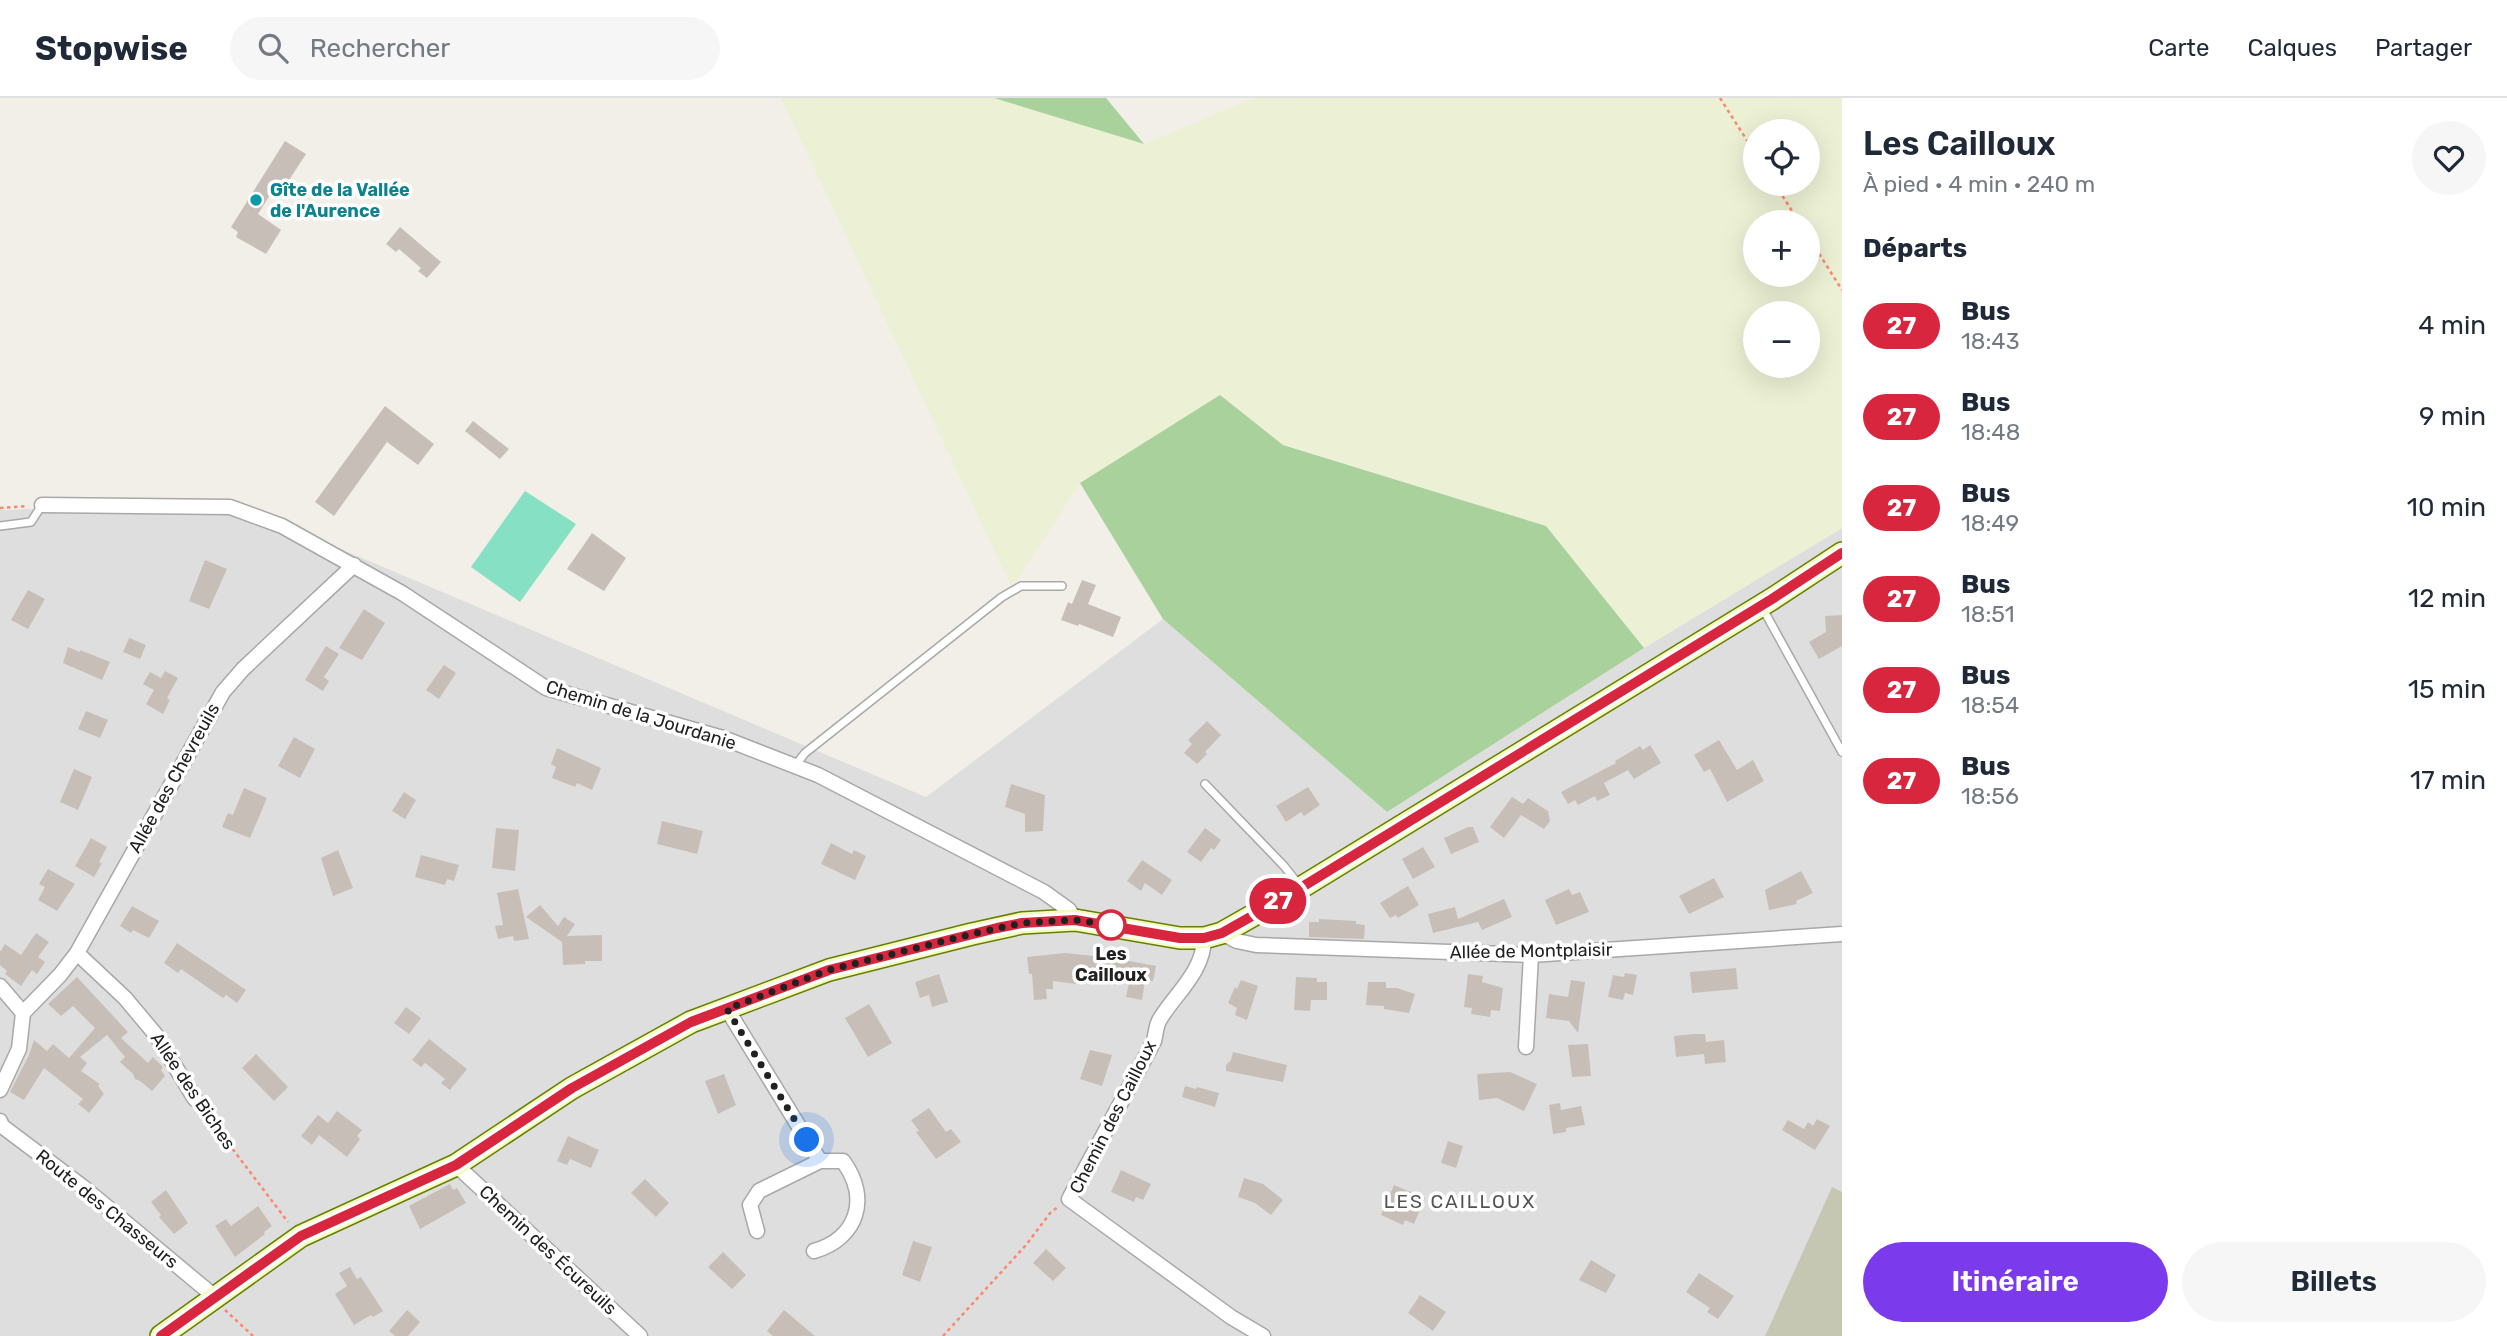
<!DOCTYPE html>
<html lang="fr">
<head>
<meta charset="utf-8">
<style>
  :root { --surface:#fff; --page:#f6f6f7; --text:#1f2937; --muted:#747a83; --line:#e0e1e3; --accent:#7c3aed }
  body { margin:0; font-family:Rubik,sans-serif; background:var(--page); color:var(--text); height:100vh; display:flex; flex-direction:column; font-size:26px; white-space:nowrap }
  * { box-sizing:border-box; margin:0 }
  p { font-size:23px; color:var(--muted) }
  .icon { flex:none; width:38px; height:38px; fill:none; stroke:currentColor; stroke-width:2; stroke-linecap:round; stroke-linejoin:round }
  .map { position:relative; flex:1; overflow:hidden }
  .sheet { display:flex; flex-direction:column; background:var(--surface); width:665px }
  .sheet>* { flex:none }
  .badge { padding:0 14px; border-radius:23px; font-size:24px; line-height:46px }
  .controls { position:absolute; left:1743px; top:21px; display:grid; gap:14px }
  .controls a { display:grid; place-items:center; width:77px; height:77px; border-radius:50%; background:var(--surface); box-shadow:0 7px 28px #0002; font-size:35px }
  .you { position:absolute; width:35px; height:35px; margin:-18px; border:5px solid #fff; border-radius:50%; background:#1a73e8; box-shadow:0 0 0 10px #1a73e833 }
  .map>.badge { position:absolute; translate:-50% -50%; box-shadow:0 0 0 4px #fff }
  h2 { padding:0 21px; font-size:26px; line-height:63px }
  .round { display:grid; place-items:center; flex:none; width:74px; height:74px; border-radius:37px; background:var(--page) }
  .head { display:flex; align-items:center; justify-content:space-between; height:119px; padding:0 21px }
  h1 { font-size:33px; font-weight:600; line-height:52px }
  .action { display:flex; gap:14px; margin-top:auto; padding:14px 21px }
  .action a { flex:1; height:80px; border-radius:42px; background:var(--accent); color:#fff; font-size:28px; font-weight:600; line-height:80px; text-align:center }
  .action a+a { background:var(--page); color:var(--text) }
  ul { padding:0; list-style:none }
  li { display:flex; align-items:center; gap:21px; height:91px; padding:0 21px }
  li div { flex:1 }
  li b { display:block; font-size:26px }
  li em { font-style:normal }
  li .badge { min-width:77px; font-weight:700; text-align:center }
  header { display:flex; align-items:center; gap:42px; box-sizing:border-box; height:98px; padding:0 35px; background:var(--surface); border-bottom:2px solid var(--line) }
  header strong { font-size:33px }
  nav { display:flex; gap:38px; margin-inline-start:auto; font-size:24px }
  .search { width:490px; height:63px; background:var(--page); display:flex; align-items:center; gap:18px; box-sizing:border-box; padding:0 24px; border-radius:38px; color:var(--muted); font-size:26px }
  main { display:flex; flex:1; min-height:0 }
  .map>svg:first-child { display:block }
</style>
</head>
<body>
<header>
<strong>Stopwise</strong>
<div class="search"><svg class="icon" aria-label="search" viewBox="0 0 24 24"><circle cx="10" cy="10" r="6"/><path d="M15 15l6 6"/></svg>Rechercher</div>
<nav><a>Carte</a><a>Calques</a><a>Partager</a></nav>
</header>
<main>
<div class="map">
<svg width="1842" height="1238" viewBox="0 0 1842 1238">
  <rect width="100%" height="100%" fill="#f2efe8"/>
  <path fill="#dfdede" d="M232,405l694,294 237,-178 224,193 257,-164 198,-120v664l-10,-4 -67,148h-1765v-826z"/>
  <path fill="#c5c7b3" d="M1832,1089l10,5v144h-77z"/>
  <path fill="#ecf0d4" fill-rule="evenodd" d="M781,0h213l150,46 111,-46h587v430l-198,120 -98,-122 -263,-82 -63,-48 -140,87 -68,105zM1755,33h53v53h-53zM1755,124h53v53h-53zM1755,215h53v53h-53z"/>
  <path fill="#a8d19c" d="M994,0h112l38,46z
    M1220,297l63,50 263,81 98,122 -257,164 -224,-193 -83,-136z"/>
  <path fill="#86e1c4" d="M525,393l51,33 -56,78 -49,-35z"/>
  <path fill="#c7bfb7" d="M285,43l21,13 -28,43 -6,-5 -14,22 23,16 -15,24 -30,-17 2,-5 -7,-5z
    M400,129l41,35 -14,16 -9,-7 3,-3 -22,-19 -3,3 -10,-8z
    M385,308l49,38 -16,21 -31,-23 -53,74 -19,-14z
    M473,323l36,28 -9,10 -35,-28z
    M592,435l34,25 -22,33 -37,-22z
    M205,462l22,9 -18,40 -20,-8z
    M1082,482l14,5 -8,19 33,13 -8,20 -34,-13 -1,2 -17,-6 7,-18 4,2z
    M28,492l17,9 -17,30 -17,-9z
    M364,511l21,14 -23,37 -23,-12z
    M1842,517v31l-23,13 -10,-17 17,-10 -1,-16z
    M129,540l17,7 -6,14 -17,-7z
    M326,548l13,8 -15,23 5,4 -6,10 -18,-11z
    M68,549l12,5v-2l30,12 -8,18 -39,-17z
    M444,567l12,8 -17,26 -13,-9z
    M165,573l13,7 -11,20 3,2 -7,14 -17,-10 8,-14 -11,-6 7,-12 11,6z
    M86,613l22,9 -8,18 -22,-9z
    M1207,623l14,14 -16,17 2,2 -10,10 -13,-11 8,-9 -4,-4z
    M294,639l21,12 -15,29 -22,-12z
    M1719,642l18,30 16,-10 11,21 -37,21 -17,-33 -6,3 -10,-17z
    M1650,647l11,18 -27,16 -6,-9 -24,13 6,12 -13,6 -2,-5 -17,9 -3,-5 -7,4 -7,-12 55,-29 -1,-2 25,-15 3,4z
    M557,650l44,20 -9,22 -15,-7 -2,4 -23,-9 4,-11 -5,-3z
    M74,671l18,8 -14,33 -18,-8z
    M1011,686l34,11 -2,36 -18,1v-18l-20,-7z
    M1308,689l12,18 -16,11 -3,-4 -15,10 -10,-16z
    M244,690l23,10 -17,40 -28,-11 6,-14 5,2z
    M404,694l12,8 -11,19 -13,-8z
    M1512,699l11,7 5,-6 20,13 2,10 -6,8 -23,-14 -17,23 -14,-11z
    M662,723l41,10 -6,23 -40,-10z
    M1468,729h5l6,15 -28,12 -7,-16z
    M496,730l23,2 -4,41 -23,-3z
    M1205,730l16,12 -7,10 -3,-2 -10,14 -14,-10z
    M91,740l16,9 -8,15 3,1 -8,14 -19,-11z
    M831,745l21,11 2,-4 12,6 -11,24 -34,-16z
    M1423,749l12,20 -22,12 -11,-20z
    M338,752l15,38 -20,8 -12,-38z
    M421,757l38,10 -5,16 -7,-2 -2,6 -30,-8z
    M1142,762l30,20 -10,15 -17,-12 -4,8 -14,-10z
    M48,771l27,15 -18,27 -19,-11 7,-13 -6,-3z
    M1801,773l12,22 -17,8 1,3 -28,6 -4,-20z
    M1714,780l10,19 -35,17 -10,-18z
    M1408,788l11,19 -21,13 -2,-3 -6,3 -10,-15z
    M518,791l11,50 -15,2 -1,-5 -15,3 -3,-13 8,-1 -6,-32z
    M1569,791l3,6 8,-3 9,20 -33,13 -11,-25z
    M1504,801l8,18 -30,13 -4,-8 -45,11 -5,-19 27,-7 3,12z
    M540,807l18,21 6,-9 11,7 -8,12 35,-1v26h-17v3l-22,1 -1,-23 -36,-25z
    M132,808l27,15 -10,17 -16,-8 -2,3 -11,-7z
    M1319,821l37,2v3l9,1 -1,14 -55,-2v-15h10z
    M36,835l13,9 -11,15 7,5 -8,12 -5,-4 -11,16 -16,-12 2,-3 -7,-6v-13l5,-8 16,11z
    M177,845l69,47 -9,13 -11,-8 -3,3 -42,-29 -3,4 -14,-10z
    M1065,855l48,5 43,8 -3,15 -8,-1 -3,20 -16,-3 4,-20 -25,-5 -1,5 -27,-2 -1,9 -23,-3v8h-7l1,10 -13,1 -2,-26h-3l-2,-17z
    M1736,870l2,21 -46,4 -2,-21z
    M1625,875l12,2 -4,20 -8,-2 -2,7 -15,-3 5,-22 11,2z
    M939,876l9,28 -16,5 -3,-12 -9,3 -5,-16z
    M1468,876l15,2 -1,6 21,6 -3,23 -9,-1 -1,7 -19,-3 1,-6 -8,-1z
    M77,879l51,55 -7,6 27,25 5,-6 10,10 -2,3 4,6 -13,15 -12,-10 -5,-2 -2,-5 -13,-12 5,-5 -18,-22 -27,22 7,6 -6,8 19,13 -2,2 6,8 -15,19 -11,-9 5,-5 -39,-31 -20,32 -14,-8 19,-37 5,-15 13,11 6,-7 16,14 26,-30 -22,-22 -12,10 -13,-12z
    M1296,879l21,1v4h10v18h-16l-1,11 -16,-1z
    M1241,882l17,6 -11,34 -12,-5 2,-7 -9,-5 7,-16 2,2z
    M1571,882l14,2 -7,51 -9,-12 -23,-3 3,-24 19,3z
    M1368,884h18v6h11l18,6 -6,19 -25,-4v-3l-18,-1z
    M869,906l23,39 -24,14 -23,-39z
    M406,909l15,11 -12,16 -15,-11z
    M1694,936h11l1,8 18,-2 2,22 -21,2 -1,-10 -28,3 -2,-21z
    M429,941l38,30 -17,21 -9,-7 4,-4 -20,-16 -4,4 -9,-7z
    M1588,946l3,32 -19,1 -4,-32z
    M1090,952l22,5 -10,31 -22,-7z
    M1233,954l54,13 -4,17 -57,-11v-6l5,-5z
    M256,956l32,33 -14,14 -32,-33z
    M1510,974l27,12 -13,27 -27,-13 -18,2 -2,-26z
    M724,976l12,31 -18,9 -13,-33z
    M1185,988l11,3 1,-2 22,6 -4,14 -33,-10z
    M1560,1005l1,7 20,-4 4,19 -19,3v4l-13,2 -4,-29z
    M929,1010l17,24 5,-3 10,13 -25,17 -20,-27 3,-1 -8,-11z
    M337,1013l25,19 -5,6 3,3 -13,18 -28,-22 -7,10 -11,-9 17,-21 10,8z
    M1817,1021l13,7 -15,24 -33,-20 6,-10 16,9 4,-7 5,4z
    M568,1038l31,14 -8,18 -21,-9 -3,6 -10,-4z
    M1448,1043l15,5 -7,22 -15,-5z
    M1121,1072l30,14 -8,16 -7,-3 -2,5 -23,-10z
    M1244,1080l19,6 20,16 -12,15 -16,-12 -17,-6z
    M645,1081l24,24 -13,14 -25,-24z
    M450,1086l3,6 4,-2 9,15 -46,26 -11,-23z
    M1394,1087l31,13 -11,26 -9,-4 -2,5 -22,-10z
    M166,1092l22,33 -14,11 -15,-17 2,-2 -10,-13z
    M258,1108l14,20 -8,6 1,2 -30,23 -20,-31 11,-7 5,7z
    M913,1143l19,6 -12,35 -18,-7z
    M1046,1151l20,19 -13,13 -20,-18z
    M723,1154l23,23 -14,14 -24,-22z
    M1591,1162l25,15 -10,18 -27,-13z
    M350,1169l7,12 4,-2 22,34 -10,6 -2,-2 -17,10 -19,-31 12,-8 -8,-13z
    M1699,1175l35,23 -16,23 -11,-7 3,-4 -24,-16z
    M1420,1197l26,17 -13,19 -25,-18z
    M407,1212l13,12 -12,14h-13l-6,-5z
    M784,1212l31,26h-42l-6,-5z"/>
  <g fill="none" stroke-linecap="round" stroke-linejoin="round">
    <defs>
      <path id="lane" d="M0,428l31,-4 11,-17
        M1763,511l79,143
        M795,668l10,-13 197,-156 19,-11h41
        M1205,686l79,82 16,20"/>
      <path id="street" d="M42,407l188,2 52,19 120,67 144,95 177,50 95,37 226,117 25,18 6,10
        M1222,835l15,8 19,4 275,10 311,-21
        M1204,840c0,33 -28,55 -44,81 -4,6 -4,14 -6,22l-85,158 162,118 32,19
        M77,855l48,45 31,37 39,64
        M0,888l23,27 -4,36 -19,41
        M727,911l93,152h23c27,37 15,77 -29,90
        M23,915l37,-38 17,-22 146,-261 20,-23 111,-104
        M1526,949l5,-92
        M0,1023l2,5 81,61 132,110
        M456,1067l184,171
        M757,1133l-7,-26 9,-14 61,-30"/>
      <path id="secondary" d="M161,1238l140,-100 155,-71 116,-77 119,-66 138,-52 143,-36 50,-11 53,-3 105,18h24l18,-5 67,-38 483,-296 70,-46"/>
    </defs>
    <use href="#lane" stroke="#a8a8a8" stroke-width="10"/>
    <use href="#street" stroke="#a8a8a8" stroke-width="17"/>
    <use href="#secondary" stroke="#687e03" stroke-width="24"/>
    <path stroke="#fc876f" stroke-width="2.5" stroke-dasharray="3.5 3.5" stroke-linecap="butt" d="M1720,0l35,55
      M1775,86l24,38
      M1808,138l34,54
      M0,410l28,-2
      M203,1012l85,112
      M225,1212l28,26
      M943,1238l83,-91 25,-33 7,-5"/>
    <use href="#lane" stroke="#fff" stroke-width="7"/>
    <use href="#street" stroke="#fff" stroke-width="14"/>
    <use href="#secondary" stroke="#f3fbbd" stroke-width="21"/>
  </g>
  <g fill="none" stroke-linecap="round" stroke-linejoin="round">
    <defs>
      <path id="line" d="M161,1238l140,-100 155,-71 116,-77 119,-66 138,-52 168,-42 25,-5 53,-3 105,18h24l18,-5 67,-38 483,-296 70,-46"/>
    </defs>
    <use href="#line" stroke="#fff" stroke-width="16"/>
    <use href="#line" stroke="#d7263d" stroke-width="10"/>
    <path stroke="#212121" stroke-width="7" stroke-dasharray="0 12.6" d="M807,1042l-80,-131 102,-39 143,-36 50,-11 53,-3 36,5"/>
  </g>
  <circle fill="#0f9aa8" stroke="#fff" stroke-width="2.5" cx="256" cy="102" r="7"/>
  <circle fill="#fff" stroke="#d7263d" stroke-width="3.5" cx="1111" cy="827" r="14"/>
  <g text-anchor="middle" dominant-baseline="central" stroke-width="7" stroke-linejoin="round" paint-order="stroke">
    <g font-size="18" font-weight="bold" fill="#0d838f" stroke="#fff" text-anchor="start">
      <text x="270" y="92">Gîte de la Vallée<tspan x="270" dy="21">de l'Aurence</tspan></text>
    </g>
    <g font-size="18" fill="#212121" stroke="#fff">
      <text transform="translate(641 617) rotate(17)">Chemin de la Jourdanie</text>
      <text transform="translate(174 680) rotate(-61)">Allée des Chevreuils</text>
      <text transform="translate(1531 853) rotate(-1)">Allée de Montplaisir</text>
      <text transform="translate(193 993) rotate(56)">Allée des Biches</text>
      <text transform="translate(1113 1019) rotate(-63)">Chemin des Cailloux</text>
      <text transform="translate(107 1111) rotate(39)">Route des Chasseurs</text>
      <text transform="translate(548 1152) rotate(43)">Chemin des Écureuils</text>
    </g>
    <g font-size="18" font-weight="bold" fill="#212121" stroke="#fff">
      <text x="1111" y="856">Les<tspan x="1111" dy="21">Cailloux</tspan></text>
    </g>
    <g font-size="19" letter-spacing="2" fill="#545454" stroke="#fff">
      <text x="1460" y="1103">LES CAILLOUX</text>
    </g>
  </g>
</svg>
<div class="controls">
<a><svg class="icon" aria-label="locate" viewBox="0 0 24 24"><circle cx="12" cy="12" r="6"/><path d="M12 2v4M12 18v4M2 12h4M18 12h4"/></svg></a>
<a>+</a>
<a>−</a>
</div>
<div class="you" style="left:807px;top:1042px"></div>
<b class="badge" style="left:1278px;top:803px;background:#d7263d;color:#fff">27</b>
</div>
<section class="sheet">
<div class="head"><div><h1>Les Cailloux</h1><p>À pied · 4 min · 240 m</p></div><a class="round"><svg class="icon" aria-label="heart" viewBox="0 0 24 24"><path d="M12 20l-8-8c-3-5 5-10 8-4 3-6 11-1 8 4z"/></svg></a></div>
<h2>Départs</h2>
<ul>
<li><span class="badge" style="background:#d7263d;color:#fff">27</span><div><b>Bus</b><p>18:43</p></div><em>4 min</em></li>
<li><span class="badge" style="background:#d7263d;color:#fff">27</span><div><b>Bus</b><p>18:48</p></div><em>9 min</em></li>
<li><span class="badge" style="background:#d7263d;color:#fff">27</span><div><b>Bus</b><p>18:49</p></div><em>10 min</em></li>
<li><span class="badge" style="background:#d7263d;color:#fff">27</span><div><b>Bus</b><p>18:51</p></div><em>12 min</em></li>
<li><span class="badge" style="background:#d7263d;color:#fff">27</span><div><b>Bus</b><p>18:54</p></div><em>15 min</em></li>
<li><span class="badge" style="background:#d7263d;color:#fff">27</span><div><b>Bus</b><p>18:56</p></div><em>17 min</em></li>
</ul>
<div class="action"><a>Itinéraire</a><a>Billets</a></div>
</section>
</main>
</body>
</html>
